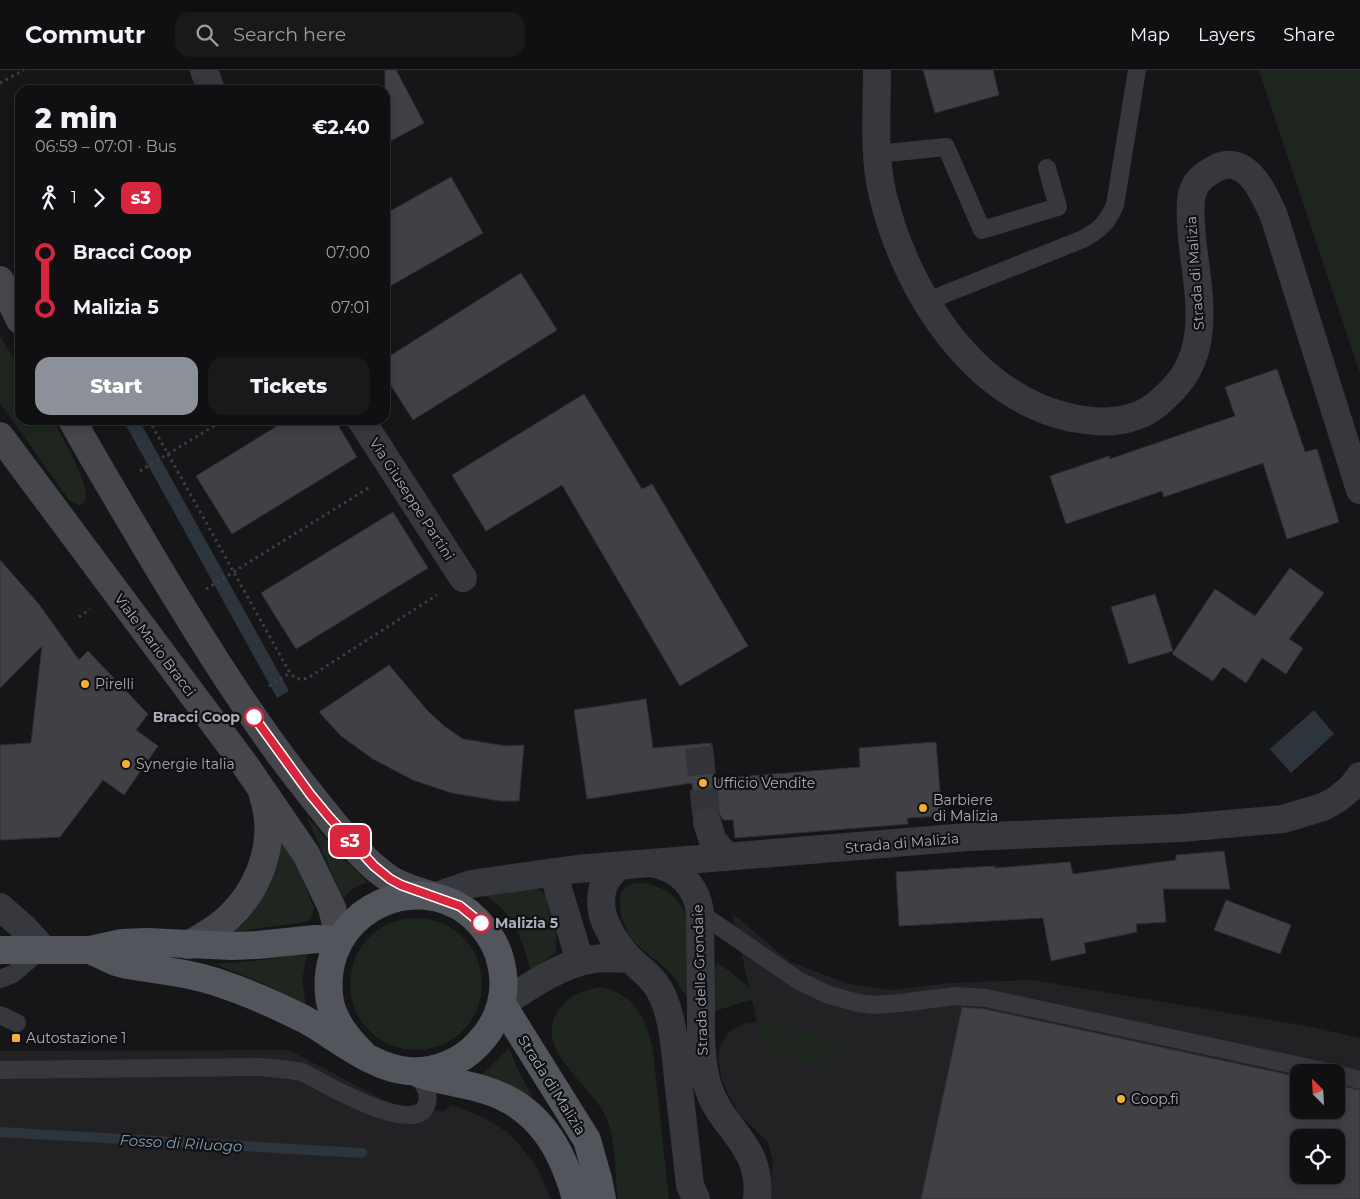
<!DOCTYPE html>
<html lang="en">
<head>
<meta charset="utf-8">
<style>
  :root { --surface:#101012; --page:#19191b; --text:#f1f3f6; --muted:#9c9d9f; --line:#303032; --accent:#8c9099 }
  body { margin:0; font-family:Montserrat,sans-serif; background:var(--page); color:var(--text); height:100vh; display:flex; flex-direction:column; font-size:19px; white-space:nowrap }
  * { box-sizing:border-box; margin:0 }
  p { font-size:16px; color:var(--muted) }
  .icon { flex:none; width:28px; height:28px; fill:none; stroke:currentColor; stroke-width:2; stroke-linecap:round; stroke-linejoin:round }
  .map { position:relative; flex:1; overflow:hidden }
  .side { position:absolute; left:15px; top:15px; width:375px; height:340px; display:flex; flex-direction:column; background:var(--surface); border-radius:15px; box-shadow:0 2px 12px #0003,0 0 0 1px var(--line) }
  .side>* { flex:none }
  .badge { padding:0 10px; border-radius:8px; font-size:18px; line-height:32px }
  .needle { width:32px; rotate:336deg }
  .controls { position:absolute; left:1290px; top:994px; display:grid; gap:10px }
  .controls a { display:grid; place-items:center; width:55px; height:55px; border-radius:10px; background:var(--surface); box-shadow:0 2px 12px #0003,0 0 0 1px var(--line); font-size:25px }
  .map>.badge { position:absolute; translate:-50% -50%; box-shadow:0 0 0 2px #fff }
  .legs { display:flex; align-items:center; gap:8px; height:55px; padding:0 20px; font-size:16px }
  .legs p { margin-inline-start:auto }
  .head { display:flex; align-items:center; justify-content:space-between; height:85px; padding:0 20px }
  h1 { font-size:28px; font-weight:800; line-height:38px }
  .button { display:flex; gap:10px; margin-top:auto; padding:10px 20px }
  .button a { flex:1; height:58px; border-radius:15px; background:var(--accent); color:#fff; font-size:20px; font-weight:800; line-height:58px; text-align:center }
  .button a+a { background:var(--page); color:var(--text) }
  ul { padding:0 20px; list-style:none }
  li { display:flex; align-items:center; gap:18px; height:55px; font-size:19px }
  li i { display:grid; place-items:center; width:8px; height:100%; margin:0 6px; background:currentColor }
  li i::after { content:''; width:12px; height:12px; margin:-6px; border:4px solid; border-radius:50%; background:var(--surface) }
  li p { margin-inline-start:auto }
  li:first-child i { background:linear-gradient(#0000 50%,currentColor 0) }
  li:last-child i { background:linear-gradient(currentColor 50%,#0000 0) }
  header { display:flex; align-items:center; gap:30px; box-sizing:border-box; height:70px; padding:0 25px; background:var(--surface); border-bottom:1px solid var(--line) }
  header strong { font-size:24px }
  nav { display:flex; gap:28px; margin-inline-start:auto; font-size:18px }
  .search { width:350px; height:45px; background:var(--page); display:flex; align-items:center; gap:12px; box-sizing:border-box; padding:0 18px; border-radius:15px; color:var(--muted); font-size:19px }
  .map>svg:first-child { display:block }
</style>
</head>
<body>
<header>
<strong>Commutr</strong>
<div class="search"><svg class="icon" aria-label="search" viewBox="0 0 24 24"><circle cx="10" cy="10" r="6"/><path d="M15 15l6 6"/></svg>Search here</div>
<nav><a>Map</a><a>Layers</a><a>Share</a></nav>
</header>
<div class="map">
<svg width="1360" height="1129" viewBox="0 0 1360 1129">
  <rect width="100%" height="100%" fill="#161618"/>
  <path fill="#222225" fill-rule="evenodd" d="M732,843l57,48 59,23 44,6 59,-7 82,-3 274,46 53,12v161h-591l4,-37 -5,-20 -28,-27 -12,-21 -7,-17 -3,-19 2,-11 5,-10 8,-8 13,-6 11,-1zM1299,1002h37v38h-37zM1299,1068h37v37h-37z
    M289,980l106,56 49,5 7,-6 34,13 26,17 25,30 15,34h-551v-148z"/>
  <path fill="#1e261f" d="M1259,0h101v303z
    M0,266l20,32v52h33c8,15 35,62 33,77 0,5 -3,6 -7,8l-10,-5 -69,-97z
    M306,745l29,35 32,32 -13,6 -11,10z
    M281,768l20,37 13,33 -3,11 -6,3 -72,10z
    M637,813c21,-1 43,13 49,33l4,81 -3,1c-5,-7 -9,-16 -15,-23 -11,-13 -29,-22 -40,-36 -8,-9 -18,-41 -8,-50 4,-4 8,-5 13,-6z
    M535,816l15,13 6,30v23l-25,19c-7,-22 -13,-47 -30,-63 -6,-6 -13,-10 -19,-15z
    M350 914a66 66 0 1 1 132 0a66 66 0 1 1-132 0Z
    M307,883l-5,28 4,24 -44,-22 -47,-19 39,-3z
    M717,894c8,1 35,27 45,34l-19,4 -28,9v-43z
    M603,917c34,10 43,32 50,64l16,148h-51c-3,-25 -2,-57 -11,-80 -14,-35 -78,-70 -47,-111 10,-14 27,-19 43,-21z
    M757,952l93,19 -29,25 -53,-11z
    M509,978l8,20 16,30 -50,-24z"/>
  <path fill="#2c353c" d="M123,350h16l150,271 -12,7z
    M1314,640l20,24 -43,39 -21,-24z"/>
  <g fill="none" stroke-linecap="round" stroke-linejoin="round">
    <path stroke="#2c353c" stroke-width="10" d="M0,1062l362,21"/>
  </g>
  <path fill="#404145" stroke="#303034" fill-rule="evenodd" d="M385,0h11l28,53 -39,21z
    M923,0h70l6,25 -64,18z
    M451,107l32,56 -98,56v-75z
    M521,203l36,57 -144,90 -28,-44v-17z
    M1277,299l28,83 12,-3 22,73 -52,17 -24,-76 -99,34 -2,-6 -96,33 -16,-48 59,-20 1,3 125,-43 -10,-29z
    M584,324l58,95 10,-5 96,162 -68,40 -118,-201 -76,46 -34,-56z
    M287,350h48l22,37 -125,77 -36,-58z
    M393,442l35,56 -132,81 -35,-56z
    M0,490l38,43 41,57 9,-9 60,63 -12,16 22,16 -34,49 -21,-15 -43,57 -60,3v-95l31,-2 11,-97 -42,42z
    M1290,498l34,25 -35,46 14,9 -17,26 -24,-16 -16,25 -23,-16 -10,14 -41,-27 43,-65 40,27z
    M1155,524l18,57 -44,13 -18,-57z
    M389,595l37,44 18,17 19,13 43,7 18,-1 -5,56h-19l-48,-8 -39,-13 -40,-21 -32,-23 -22,-24z
    M646,629l7,49 58,-5 3,36 146,-12 -1,-19 77,-6 6,74 -35,2 1,6 -173,14 -2,-18h-10l-5,-9 -8,-4h-8l-7,5 -3,-29 -105,16 -13,-89z
    M1224,781l6,38h-67l3,33 -30,2 1,8 -53,11 2,10 -35,8 -8,-43 -144,8 -3,-54 99,-6v2l75,-6 3,12 103,-14v-5z
    M1226,830l65,25 -11,29 -66,-24z
    M962,937l23,2 314,68v33h37v-25l24,5v109h-439zM1299,1068h37v37h-37z"/>
  <g fill="none" stroke-linecap="round" stroke-linejoin="round">
    <path stroke="#333438" stroke-width="28" stroke-dasharray="28 14" stroke-linecap="butt" d="M699,677l8,75"/>
    <path stroke="#3d3f44" stroke-width="3" stroke-dasharray="2.5 4" stroke-linecap="butt" d="M0,13l24,-13
      M149,350l141,253c8,9 15,7 24,1l123,-79
      M140,401l84,-51
      M206,519l164,-102
      M79,547l11,-8
      M269,616l21,-13
      M38,968h12"/>
    <path stroke="#37383d" stroke-width="18" d="M877,84l69,-7 36,83 76,-23 -11,-39
      M925,232l158,-63c17,-9 24,-16 32,-34l22,-135
      M700,843l99,68 30,14 29,8 17,2 34,-3 46,-6 31,2 342,74
      M0,909l13,-5 29,-25
      M0,945l17,8
      M0,1000l261,-3 29,3 12,2c18,9 116,68 125,31 3,-14 -5,-21 -14,-30
      M1336,1004l24,6"/>
    <path stroke="#37383d" stroke-width="28" d="M204,0l7,20
      M877,0c0,41 -4,86 6,126 23,94 88,200 189,222 23,4 42,6 64,-2 16,-5 27,-17 38,-28 39,-41 23,-100 18,-151 -1,-14 -3,-29 0,-43 3,-11 9,-17 19,-23 34,-22 52,20 63,45l86,274
      M361,350l102,158
      M707,752l6,19 14,16
      M653,793c26,6 44,23 47,50 0,30 1,61 1,91 0,26 -1,54 6,80 13,46 56,59 50,115
      M620,796c-17,13 -21,25 -18,46 3,15 18,38 29,48 13,12 25,20 32,37 11,26 12,54 15,82 4,35 8,70 12,106l6,14
      M553,802l27,89
      M434,827l37,-13 106,-15 391,-32 213,-9 102,-9 40,-12 13,-7 16,-13 8,-11
      M0,837l24,21 19,21
      M502,934c24,-15 50,-34 78,-42 16,-5 33,-4 50,-3"/>
    <path stroke="#45474d" stroke-width="28" d="M0,210l20,40
      M72,350c27,49 56,96 84,144 49,81 99,162 159,236 20,25 48,62 75,79 13,8 28,12 43,17
      M0,366l245,329 61,89 26,54 8,32
      M188,875c14,-8 27,-15 39,-26 33,-30 51,-79 36,-123"/>
    <path stroke="#53555c" stroke-width="28" d="M0,880h90l32,-7 25,-1 85,4 25,-1 59,-6 24,1
      M90,880l26,12 11,3c31,5 65,8 95,19 27,9 56,22 82,35 32,17 67,49 104,52 26,2 52,-8 70,-27 22,-23 31,-53 22,-85 -5,-19 -16,-33 -31,-46 -54,-41 -133,-6 -140,62 -1,13 -1,27 5,39 6,16 17,27 28,39
      M502,934l85,136 11,39 4,20
      M418,1003c22,8 45,10 67,17 53,16 77,58 91,109"/>
  </g>
  <g fill="none" stroke-linecap="round" stroke-linejoin="round">
    <defs>
      <path id="line-1" d="M254,647l56,77 19,23 45,49 16,13 11,6 59,21 21,17"/>
    </defs>
    <use href="#line-1" stroke="#fff" stroke-width="11"/>
    <use href="#line-1" stroke="#d7263d" stroke-width="8"/>
  </g>
  <g fill="#f2b134" stroke="#111113" stroke-width="2">
    <circle cx="85" cy="614" r="5"/>
    <circle cx="126" cy="694" r="5"/>
    <circle cx="703" cy="713" r="5"/>
    <circle cx="923" cy="738" r="5"/>
    <rect x="11" y="963" width="10" height="10" rx="2.5"/>
    <circle cx="1121" cy="1029" r="5"/>
  </g>
  <g fill="#fff" stroke="#d7263d" stroke-width="2.5">
    <circle cx="254" cy="647" r="9"/>
    <circle cx="481" cy="853" r="9"/>
  </g>
  <g text-anchor="middle" dominant-baseline="central" stroke-width="4.5" stroke-linejoin="round" paint-order="stroke">
    <g font-size="14" fill="#a8adb8" stroke="#111113">
      <text transform="translate(1195 203) rotate(-94)">Strada di Malizia</text>
      <text transform="translate(412 429) rotate(57)">Via Giuseppe Partini</text>
      <text transform="translate(155 575) rotate(53)">Viale Mario Bracci</text>
      <text transform="translate(902 773) rotate(-5)">Strada di Malizia</text>
      <text transform="translate(700 910) rotate(-92)">Strada delle Grondaie</text>
      <text transform="translate(552 1015) rotate(58)">Strada di Malizia</text>
    </g>
    <g font-size="14" fill="#a8adb8" stroke="#111113" text-anchor="start">
      <text x="95" y="614">Pirelli</text>
      <text x="136" y="694">Synergie Italia</text>
      <text x="713" y="713">Ufficio Vendite</text>
      <text x="933" y="730">Barbiere<tspan x="933" dy="16">di Malizia</tspan></text>
      <text x="26" y="968">Autostazione 1</text>
      <text x="1131" y="1029">Coop.fi</text>
    </g>
    <g font-size="14" font-weight="bold" fill="#a8adb8" stroke="#111113" text-anchor="end">
      <text x="240" y="647">Bracci Coop</text>
      <text x="495" y="853" text-anchor="start">Malizia 5</text>
    </g>
    <g font-size="15" font-style="italic" fill="#7f9bb3" stroke="#111113">
      <text transform="translate(181 1073) rotate(3)">Fosso di Riluogo</text>
    </g>
  </g>
</svg>
<div class="controls">
<a><svg class="needle" viewBox="-14 -14 28 28"><path d="M0-13l5 13h-10z" fill="#e53935"/><path d="M0 13l5-13h-10z" fill="#9c9d9f"/></svg></a>
<a><svg class="icon" aria-label="locate" viewBox="0 0 24 24"><circle cx="12" cy="12" r="6"/><path d="M12 2v4M12 18v4M2 12h4M18 12h4"/></svg></a>
</div>
<b class="badge" style="left:350px;top:771px;background:#d7263d;color:#fff">s3</b>
<section class="side">
<div class="head"><div><h1>2 min</h1><p>06:59 – 07:01 · Bus</p></div><b>€2.40</b></div>
<div class="legs"><svg class="icon" aria-label="walk" viewBox="0 0 24 24"><circle cx="13" cy="4" r="2"/><path d="M13 8l-2 6 4 7M11 14l-3 7M7 12l3-4h3l4 4"/></svg>1<svg class="icon" aria-label="forward" viewBox="0 0 24 24"><path d="M9 5l7 7-7 7"/></svg><b class="badge" style="background:#d7263d;color:#fff">s3</b></div>
<ul>
<li><i style="color:#d7263d"></i><b>Bracci Coop</b><p>07:00</p></li>
<li><i style="color:#d7263d"></i><b>Malizia 5</b><p>07:01</p></li>
</ul>
<div class="button"><a>Start</a><a>Tickets</a></div>
</section>
</div>
</body>
</html>
